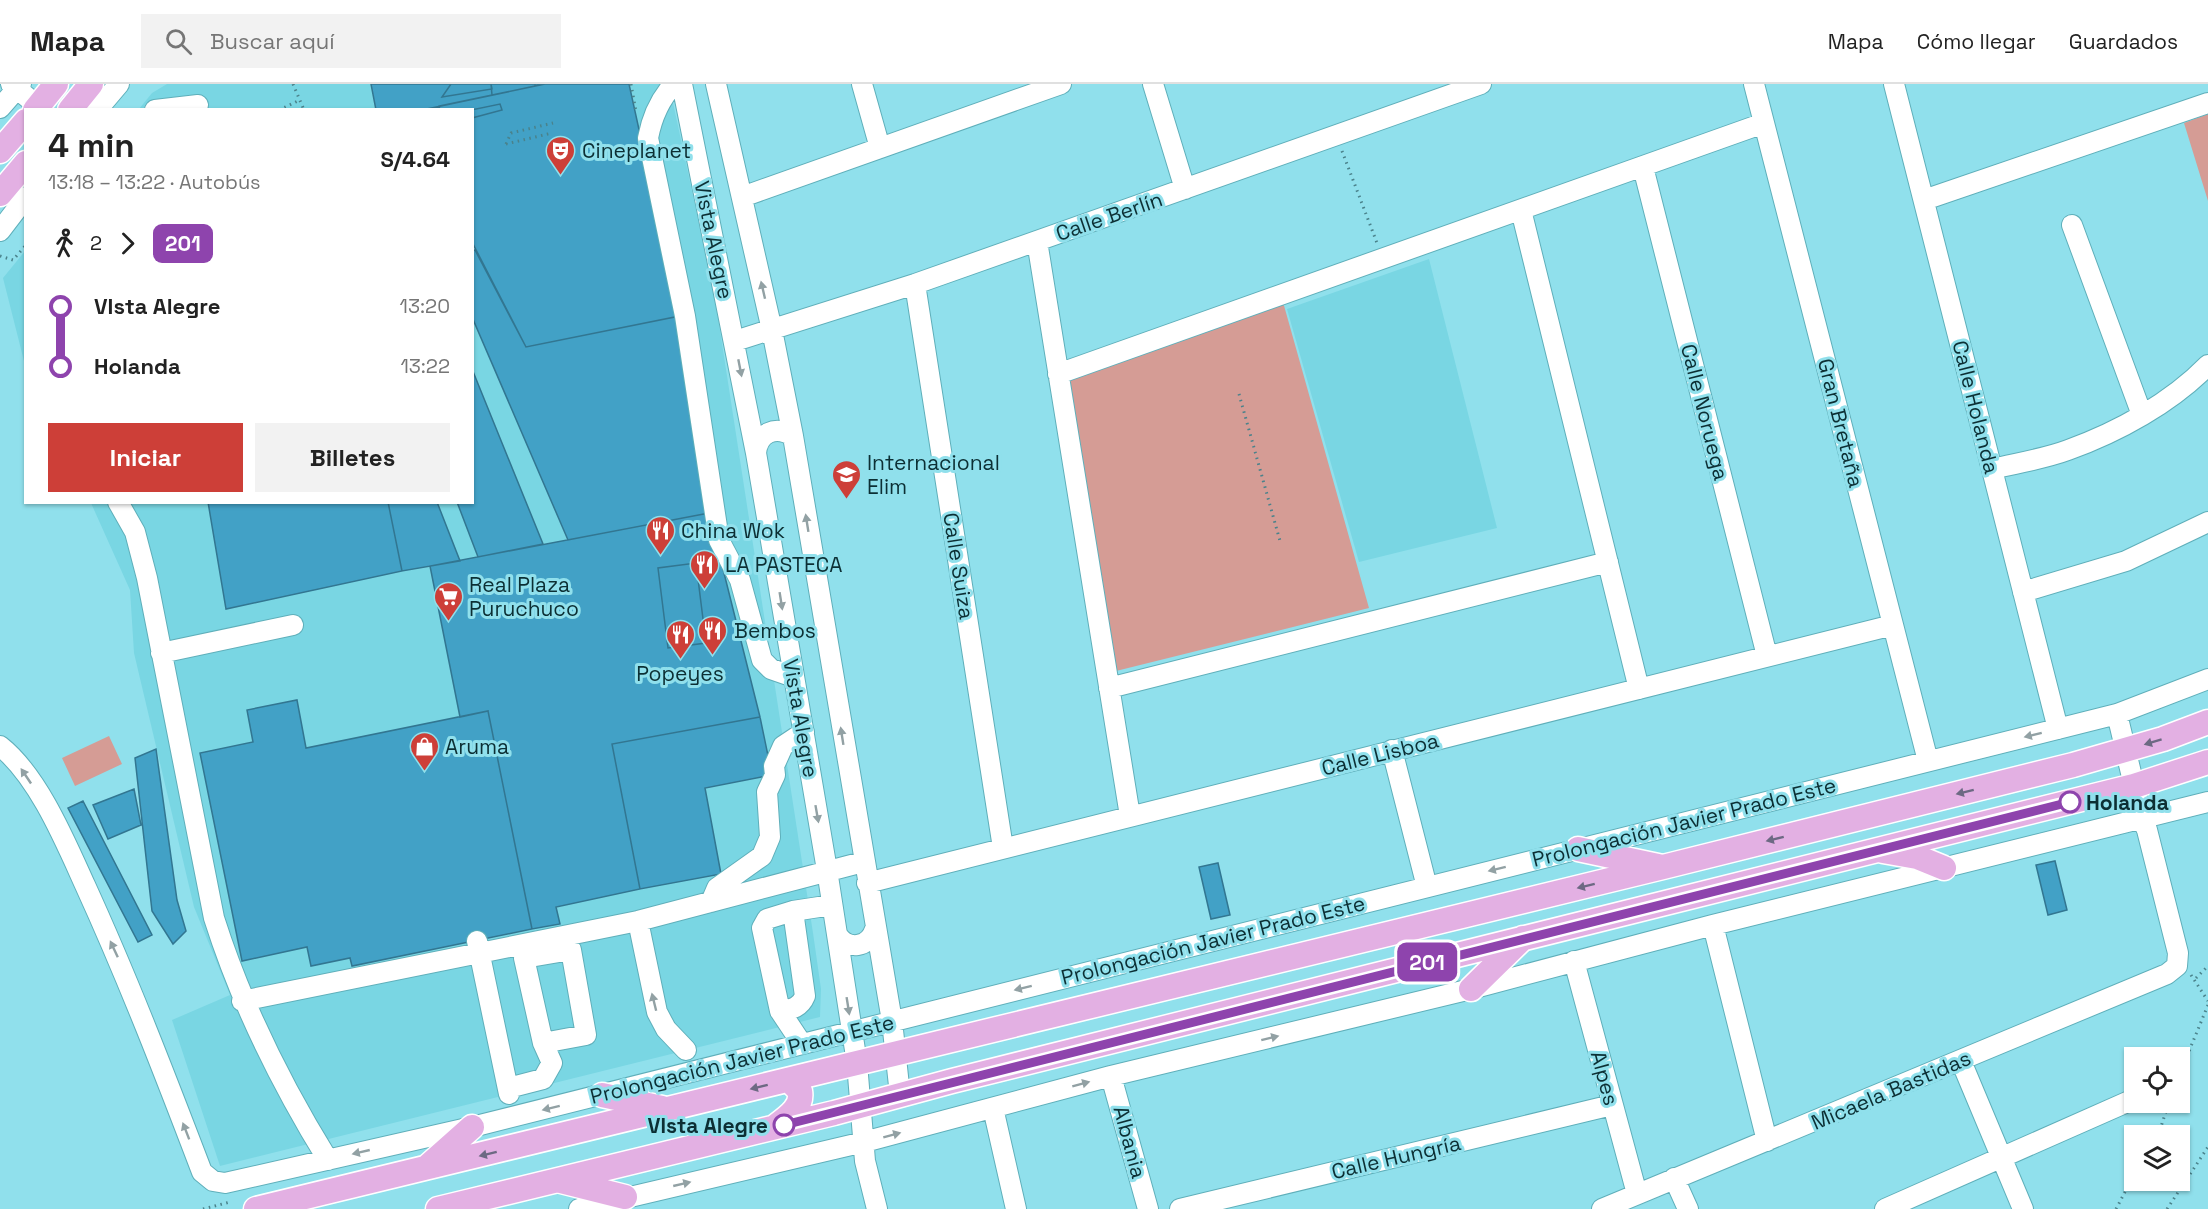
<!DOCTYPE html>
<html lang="es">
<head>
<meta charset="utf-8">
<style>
  :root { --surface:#fff; --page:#f2f2f2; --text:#222; --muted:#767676; --line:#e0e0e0; --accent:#cd3f38 }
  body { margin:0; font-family:"Space Grotesk",sans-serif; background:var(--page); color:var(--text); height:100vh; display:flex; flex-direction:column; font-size:22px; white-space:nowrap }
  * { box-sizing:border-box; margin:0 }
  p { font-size:20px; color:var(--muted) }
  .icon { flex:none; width:33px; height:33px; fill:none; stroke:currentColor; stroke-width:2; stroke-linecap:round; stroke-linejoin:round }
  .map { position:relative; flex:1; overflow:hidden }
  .sheet { position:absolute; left:24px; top:24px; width:450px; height:396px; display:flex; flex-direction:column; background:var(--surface); border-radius:0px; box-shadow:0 2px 4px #0004 }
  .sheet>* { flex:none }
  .badge { padding:0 12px; border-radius:9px; font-size:21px; line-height:39px }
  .fabs { position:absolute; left:2124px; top:963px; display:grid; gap:12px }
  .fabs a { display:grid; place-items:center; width:66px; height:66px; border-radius:0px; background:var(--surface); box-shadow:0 2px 4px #0004; font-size:30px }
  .map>.badge { position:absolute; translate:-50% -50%; box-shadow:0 0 0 3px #fff }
  .legs { display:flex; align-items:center; gap:9px; height:66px; padding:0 24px; font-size:20px }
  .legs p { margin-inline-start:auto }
  .head { display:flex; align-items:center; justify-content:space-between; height:102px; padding:0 24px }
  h1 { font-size:33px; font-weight:700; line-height:45px }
  .action { display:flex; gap:12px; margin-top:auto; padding:12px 24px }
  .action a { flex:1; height:69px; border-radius:0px; background:var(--accent); color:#fff; font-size:24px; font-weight:700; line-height:69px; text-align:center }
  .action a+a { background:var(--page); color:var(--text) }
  ul { padding:0 24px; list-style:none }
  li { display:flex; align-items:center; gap:21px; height:60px; font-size:22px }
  li i { display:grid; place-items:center; width:9px; height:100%; margin:0 8px; background:currentColor }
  li i::after { content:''; width:15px; height:15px; margin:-8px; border:4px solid; border-radius:50%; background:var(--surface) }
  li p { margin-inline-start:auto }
  li:first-child i { background:linear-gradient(#0000 50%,currentColor 0) }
  li:last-child i { background:linear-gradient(currentColor 50%,#0000 0) }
  header { display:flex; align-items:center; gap:36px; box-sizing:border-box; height:84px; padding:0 30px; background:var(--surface); border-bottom:2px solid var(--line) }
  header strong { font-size:28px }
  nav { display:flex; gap:33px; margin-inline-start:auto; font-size:21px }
  .search { width:420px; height:54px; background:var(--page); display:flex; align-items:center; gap:15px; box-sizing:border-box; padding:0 21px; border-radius:0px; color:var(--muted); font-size:22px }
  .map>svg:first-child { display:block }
</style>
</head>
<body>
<header>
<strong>Mapa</strong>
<div class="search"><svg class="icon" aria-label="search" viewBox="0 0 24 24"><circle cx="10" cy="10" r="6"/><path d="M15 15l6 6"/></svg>Buscar aquí</div>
<nav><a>Mapa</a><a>Cómo llegar</a><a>Guardados</a></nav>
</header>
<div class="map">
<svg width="2208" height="1125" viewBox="0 0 2208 1125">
  <rect width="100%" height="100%" fill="#90e0ec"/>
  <path fill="#79d6e3" d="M167,0h502l46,214 98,635 8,56 -1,28 -600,149 -48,-146 58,-25 -36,-88 -60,-254 -4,-63 -39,-87 381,-1v-392l-333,-1 13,-16z
    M25,167v114l-22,-87z
    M1429,175l68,269 -138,34 -72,-253z"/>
  <path fill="#d59c95" d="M2208,30v87l-24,-78z
    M1283,218l86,306 -253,63 -49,-292z
    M109,652l13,28 -47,22 -13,-28z"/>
  <path fill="#42a1c6" stroke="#327691" stroke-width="1.5" d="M371,0h174l-123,26h-46z
    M451,0h40l1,5 -50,8z
    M491,0h44v2l-43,9z
    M545,0h84l51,232 -154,31 -54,-105v-132h-32l-1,-4z
    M500,20l2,6 -30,8 -1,-8z
    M475,166l51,97 154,-31 29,197 -141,27 -96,-223v-66z
    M472,285l71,175 -65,13 -21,-55h15z
    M208,418h180l14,69 -176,38z
    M388,418h49l23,59 -58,10z
    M709,429l51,204 -148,27 28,145 -84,18 4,17 -28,5 -44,-218 -28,6 -30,-151z
    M696,479l10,80 -38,5 -10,-80z
    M297,616l9,48 182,-37 44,218 -180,37 -2,-8 -39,8 -4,-19 -65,14 -42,-208 53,-11 -6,-32z
    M760,633l12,58 -67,13 16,86 -81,15 -28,-145z
    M156,665l21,151 9,31 -13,13 -21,-33 -17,-153z
    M134,705l7,36 -33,14 -15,-34z
    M83,717l69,134 -14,7 -70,-134z
    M2055,777l12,49 -19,5 -12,-50z
    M1218,779l12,52 -19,4 -12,-52z"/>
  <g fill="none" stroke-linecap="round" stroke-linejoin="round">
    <defs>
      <path id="minor" d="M11,0l27,22
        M674,0c-15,16 -22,33 -26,54l37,178 34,224 21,40 22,80 9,9 23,8
        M682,0l74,369 71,417 30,193 8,98 12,48
        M716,0l56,246 21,106 99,585 8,74
        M862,0l18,64
        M1153,0l32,105
        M1754,0l174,677
        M1894,0l164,645
        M0,24l21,-24
        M97,26l22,-26
        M155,26l43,-5
        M1643,83l124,489
        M742,113l319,-113
        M1924,116l284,-97
        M1521,126l118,479
        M2072,141l70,190
        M0,147l26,-34
        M1037,157l93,575
        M915,200l88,564
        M735,257l180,-57 566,-200
        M1058,290l706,-251
        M756,369c2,-20 19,-28 37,-17
        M1992,385c25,-6 52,-10 76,-19 50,-18 103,-47 140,-85
        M118,418l17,30 12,46 67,340c27,85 67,166 114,242
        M2023,508l103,-31 82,-39
        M161,569l132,-28
        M1109,604l499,-126
        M0,662c38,30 65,95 85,139 43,94 80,190 117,287l11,9 12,2 247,-56 1645,-413 91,-35
        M1392,666l35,137
        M867,799l1026,-258
        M711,818l6,-14 45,-32 8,-19 -3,-45 8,-17 -1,-9 9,-20 21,-14
        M638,837l19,91 9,17 20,21
        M1713,841l54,216
        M837,850c10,17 32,14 38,-5
        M477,857l32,153
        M1574,877l63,233
        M242,917l396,-80 225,-59
        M780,927c12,-2 20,-3 25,-15l-12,-85
        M802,960l-22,-33 -18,-83 5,-9 26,-8 39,-6
        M1961,977l62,148
        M1111,992l37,133
        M508,1004l35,-9 9,-16 -9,-20 -19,-85 47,-8 15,85 -43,8
        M993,1024l23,101
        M1674,1094l14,31
        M579,1125l285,-67 247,-66 360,-87 242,-64 495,-123
        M1180,1125l432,-104
        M1602,1125l565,-235 10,-8 1,-13 -31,-123 -5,-11 -25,-105
        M1885,1125l249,-110"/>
      <path id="major" d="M35,26l21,-26
        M70,26l21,-26
        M0,67l26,-30
        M0,110l26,-31
        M1578,765l80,17
        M1883,767l34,6 27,11
        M1471,905l52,-51
        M602,1011l60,13
        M776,1042c12,-9 27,-19 24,-35l-11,-11
        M427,1083l45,-40
        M561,1097l64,16
        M256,1125l1407,-342 410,-102 90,-26 45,-17
        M438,1125l396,-96 118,-32 1182,-295 74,-24"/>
    </defs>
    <use href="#minor" stroke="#5fafba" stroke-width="22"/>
    <use href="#major" stroke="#fff" stroke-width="27"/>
    <path stroke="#4a828b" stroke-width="3" stroke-dasharray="1.5 4.5" stroke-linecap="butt" d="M293,0l11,26
      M631,0l5,28
      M279,26l21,-10
      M506,60l5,-11 42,-10
      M506,60l46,-11
      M1342,67l35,92
      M0,172l13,4 13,-15
      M1239,310l41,147
      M2191,891l17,26
      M2196,894l12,-12
      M2180,989l28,-68
      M2158,1052l11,-34
      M203,1125l27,-7
      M2116,1125l18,-34
      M2167,1125l41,-62"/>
    <use href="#minor" stroke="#fff" stroke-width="20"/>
    <use href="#major" stroke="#e3b0e3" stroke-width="24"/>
  </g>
  <defs><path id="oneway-solid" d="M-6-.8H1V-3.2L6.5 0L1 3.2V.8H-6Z" transform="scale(1.5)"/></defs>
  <g fill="#92a1a4">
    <use href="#oneway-solid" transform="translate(763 206) rotate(-103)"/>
    <use href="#oneway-solid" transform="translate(740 284) rotate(79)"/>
    <use href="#oneway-solid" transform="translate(807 439) rotate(-99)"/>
    <use href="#oneway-solid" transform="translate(781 517) rotate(81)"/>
    <use href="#oneway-solid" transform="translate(2033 651) rotate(166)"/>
    <use href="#oneway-solid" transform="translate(842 652) rotate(-99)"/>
    <use href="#oneway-solid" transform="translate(26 692) rotate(-124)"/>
    <use href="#oneway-solid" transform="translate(817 730) rotate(80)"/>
    <use href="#oneway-solid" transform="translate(1497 785) rotate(166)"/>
    <use href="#oneway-solid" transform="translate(114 865) rotate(-115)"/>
    <use href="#oneway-solid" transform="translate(1023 904) rotate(166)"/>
    <use href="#oneway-solid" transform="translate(654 918) rotate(-104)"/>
    <use href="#oneway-solid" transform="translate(848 922) rotate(81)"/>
    <use href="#oneway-solid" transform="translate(1270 954) rotate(-14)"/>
    <use href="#oneway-solid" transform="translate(1081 1000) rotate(-15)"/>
    <use href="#oneway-solid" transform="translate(551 1024) rotate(166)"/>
    <use href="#oneway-solid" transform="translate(186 1047) rotate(-111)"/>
    <use href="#oneway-solid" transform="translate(892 1051) rotate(-15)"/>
    <use href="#oneway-solid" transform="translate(361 1068) rotate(167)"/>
    <use href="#oneway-solid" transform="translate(682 1100) rotate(-13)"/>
  </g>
  <g fill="#6d6983">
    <use href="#oneway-solid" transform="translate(2153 658) rotate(163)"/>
    <use href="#oneway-solid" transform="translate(1965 708) rotate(166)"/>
    <use href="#oneway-solid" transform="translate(1775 755) rotate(166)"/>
    <use href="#oneway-solid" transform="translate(1586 802) rotate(166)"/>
    <use href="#oneway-solid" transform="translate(759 1003) rotate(166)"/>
    <use href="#oneway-solid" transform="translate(488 1070) rotate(166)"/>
  </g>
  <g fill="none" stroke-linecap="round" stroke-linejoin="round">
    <defs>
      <path id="line-1" d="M784,1041l1286,-323"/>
    </defs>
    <use href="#line-1" stroke="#fff" stroke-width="14"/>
    <use href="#line-1" stroke="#8e44ad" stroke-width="9"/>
  </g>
  <defs>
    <symbol id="theatre-pin" viewBox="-11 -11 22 30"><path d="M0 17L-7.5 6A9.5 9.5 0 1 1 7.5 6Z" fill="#cd3f38" stroke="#90e0ec"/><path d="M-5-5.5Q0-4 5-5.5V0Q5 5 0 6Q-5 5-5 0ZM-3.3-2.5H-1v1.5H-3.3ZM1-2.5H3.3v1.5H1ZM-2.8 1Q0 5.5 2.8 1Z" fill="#fff"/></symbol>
    <symbol id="school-pin" viewBox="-11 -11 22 30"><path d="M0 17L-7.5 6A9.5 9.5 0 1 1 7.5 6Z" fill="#cd3f38" stroke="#90e0ec"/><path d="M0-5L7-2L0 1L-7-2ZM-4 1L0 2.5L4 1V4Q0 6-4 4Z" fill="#fff"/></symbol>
    <symbol id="restaurant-pin" viewBox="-11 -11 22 30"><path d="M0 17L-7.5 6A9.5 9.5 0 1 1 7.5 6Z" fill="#cd3f38" stroke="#90e0ec"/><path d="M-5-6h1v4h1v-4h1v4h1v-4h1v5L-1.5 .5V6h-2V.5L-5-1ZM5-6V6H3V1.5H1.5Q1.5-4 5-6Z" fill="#fff"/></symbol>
    <symbol id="supermarket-pin" viewBox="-11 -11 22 30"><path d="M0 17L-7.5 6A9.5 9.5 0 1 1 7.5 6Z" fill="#cd3f38" stroke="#90e0ec"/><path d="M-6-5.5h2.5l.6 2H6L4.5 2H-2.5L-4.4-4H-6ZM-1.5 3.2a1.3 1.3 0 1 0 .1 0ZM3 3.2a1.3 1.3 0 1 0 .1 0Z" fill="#fff"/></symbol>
    <symbol id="shop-pin" viewBox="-11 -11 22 30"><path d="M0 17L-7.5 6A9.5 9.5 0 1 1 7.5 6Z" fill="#cd3f38" stroke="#90e0ec"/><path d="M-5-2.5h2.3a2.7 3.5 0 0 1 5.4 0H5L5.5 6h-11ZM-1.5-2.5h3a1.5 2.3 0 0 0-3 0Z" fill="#fff"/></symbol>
  </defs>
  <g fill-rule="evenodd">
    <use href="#theatre-pin" x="544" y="50" width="33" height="45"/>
    <use href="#school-pin" x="830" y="374" width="33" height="45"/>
    <use href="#restaurant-pin" x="644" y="430" width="33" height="45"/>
    <use href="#restaurant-pin" x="688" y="464" width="33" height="45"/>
    <use href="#supermarket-pin" x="432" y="496" width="33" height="45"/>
    <use href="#restaurant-pin" x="696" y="530" width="33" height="45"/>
    <use href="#restaurant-pin" x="664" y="534" width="33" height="45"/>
    <use href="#shop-pin" x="408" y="646" width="33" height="45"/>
  </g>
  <g fill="#fff" stroke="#8e44ad" stroke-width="3">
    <circle cx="2070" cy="718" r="10"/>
    <circle cx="784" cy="1041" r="10"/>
  </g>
  <g text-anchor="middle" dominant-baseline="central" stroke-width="6" stroke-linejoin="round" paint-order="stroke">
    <g font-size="21" fill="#0c2f34" stroke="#90e0ec" text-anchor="start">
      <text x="582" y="66">Cineplanet</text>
      <text x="867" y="378">Internacional<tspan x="867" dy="24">Elim</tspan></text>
      <text x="681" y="446">China Wok</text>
      <text x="725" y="480">LA PASTECA</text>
      <text x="469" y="500">Real Plaza<tspan x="469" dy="24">Puruchuco</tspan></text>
      <text x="734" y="546">Bembos</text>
      <text x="680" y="589" text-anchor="middle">Popeyes</text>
      <text x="445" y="662">Aruma</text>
    </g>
    <g font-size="21" fill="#0c2f34" stroke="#90e0ec">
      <text transform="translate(1109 132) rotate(-19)">Calle Berlín</text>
      <text transform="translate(714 156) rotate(78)">Vista Alegre</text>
      <text transform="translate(1976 323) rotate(76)">Calle Holanda</text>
      <text transform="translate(1705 328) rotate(76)">Calle Noruega</text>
      <text transform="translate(1841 339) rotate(76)">Gran Bretaña</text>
      <text transform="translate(959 482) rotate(81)">Calle Suiza</text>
      <text transform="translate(801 634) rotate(80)">Vista Alegre</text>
      <text transform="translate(1380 670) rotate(-14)">Calle Lisboa</text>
      <text transform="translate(1684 738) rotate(-14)">Prolongación Javier Prado Este</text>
      <text transform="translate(1213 856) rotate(-14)">Prolongación Javier Prado Este</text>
      <text transform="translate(742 975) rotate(-14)">Prolongación Javier Prado Este</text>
      <text transform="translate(1605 994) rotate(75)">Alpes</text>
      <text transform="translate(1891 1006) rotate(-23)">Micaela Bastidas</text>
      <text transform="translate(1130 1058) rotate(75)">Albania</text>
      <text transform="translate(1396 1073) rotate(-13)">Calle Hungría</text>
    </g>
    <g font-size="21" font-weight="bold" fill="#0c2f34" stroke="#90e0ec" text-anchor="start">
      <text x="2086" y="718">Holanda</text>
      <text x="768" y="1041" text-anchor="end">VIsta Alegre</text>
    </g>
  </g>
</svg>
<div class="fabs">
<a><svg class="icon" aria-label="locate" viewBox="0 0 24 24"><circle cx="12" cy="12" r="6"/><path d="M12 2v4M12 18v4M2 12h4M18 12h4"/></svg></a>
<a><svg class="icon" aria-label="layers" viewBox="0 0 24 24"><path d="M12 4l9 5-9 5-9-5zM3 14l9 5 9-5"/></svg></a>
</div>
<b class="badge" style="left:1427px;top:878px;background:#8e44ad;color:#fff">201</b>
<section class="sheet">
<div class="head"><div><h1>4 min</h1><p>13:18 – 13:22 · Autobús</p></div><b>S/4.64</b></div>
<div class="legs"><svg class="icon" aria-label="walk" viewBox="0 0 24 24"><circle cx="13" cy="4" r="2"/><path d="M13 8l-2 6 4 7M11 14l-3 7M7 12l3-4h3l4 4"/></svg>2<svg class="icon" aria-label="forward" viewBox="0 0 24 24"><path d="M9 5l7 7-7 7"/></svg><b class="badge" style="background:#8e44ad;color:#fff">201</b></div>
<ul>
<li><i style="color:#8e44ad"></i><b>VIsta Alegre</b><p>13:20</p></li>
<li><i style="color:#8e44ad"></i><b>Holanda</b><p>13:22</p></li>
</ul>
<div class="action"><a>Iniciar</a><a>Billetes</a></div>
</section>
</div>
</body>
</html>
